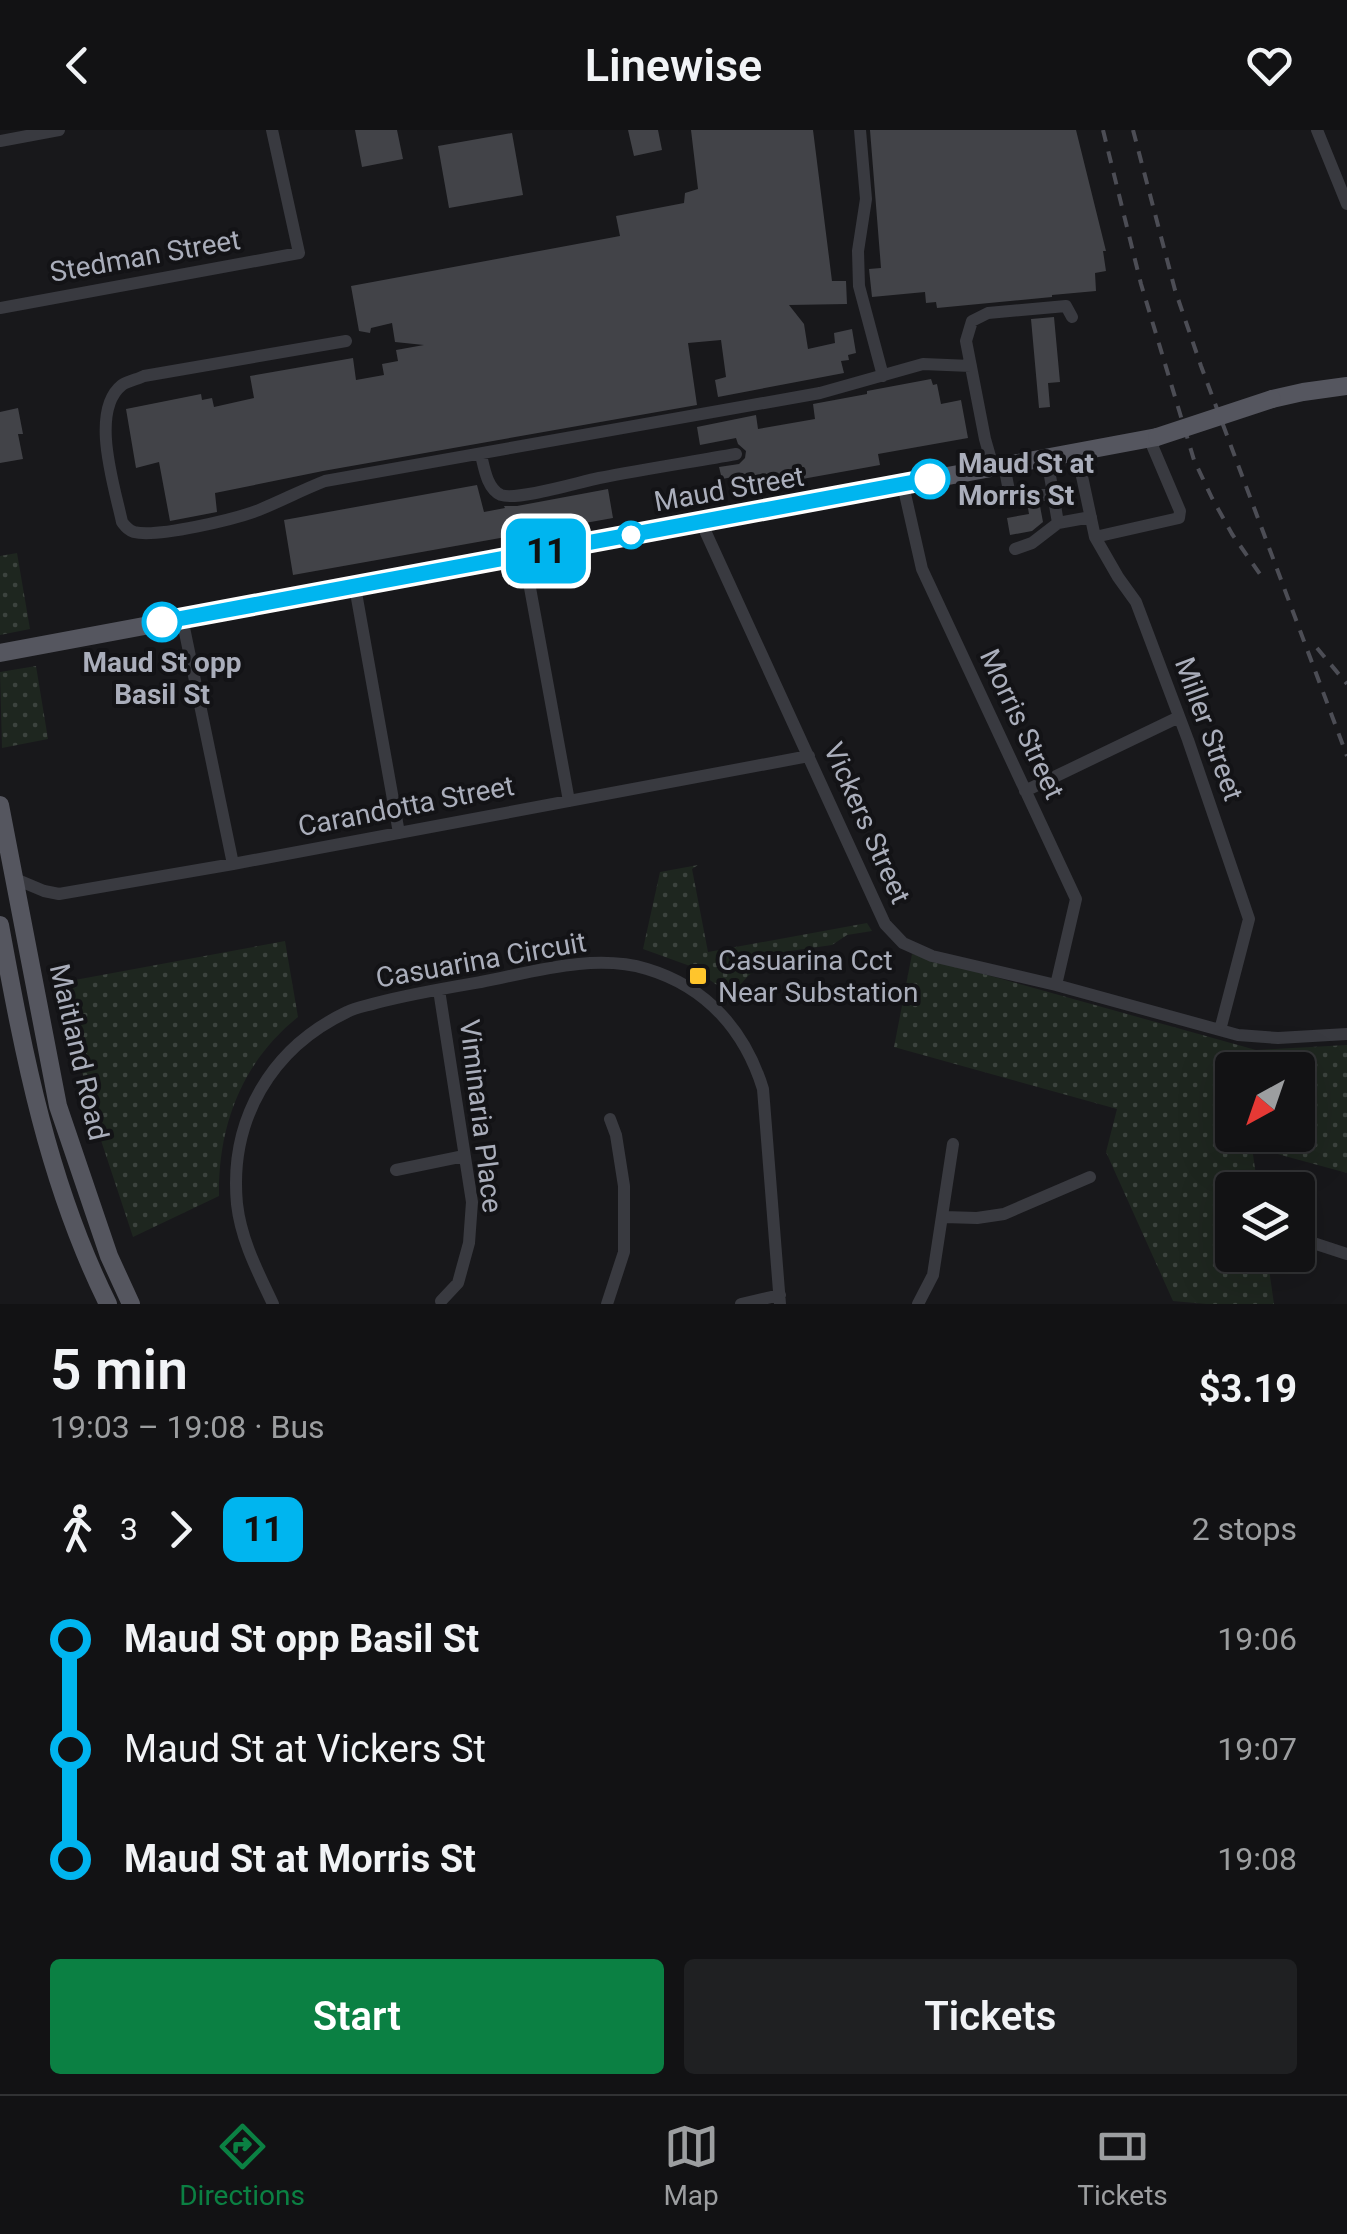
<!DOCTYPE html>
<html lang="en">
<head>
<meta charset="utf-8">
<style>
  :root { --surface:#121214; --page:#1f2022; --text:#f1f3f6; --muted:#9c9ea0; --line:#313234; --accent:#0b8043 }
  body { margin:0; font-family:Roboto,sans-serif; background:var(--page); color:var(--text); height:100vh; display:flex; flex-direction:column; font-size:38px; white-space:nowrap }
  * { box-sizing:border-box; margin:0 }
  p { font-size:32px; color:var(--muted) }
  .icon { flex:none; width:55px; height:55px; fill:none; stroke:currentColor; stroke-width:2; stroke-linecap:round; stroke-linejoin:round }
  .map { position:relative; height:1174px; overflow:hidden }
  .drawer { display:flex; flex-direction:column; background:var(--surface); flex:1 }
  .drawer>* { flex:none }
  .badge { padding:0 20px; border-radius:15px; font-size:35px; line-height:65px }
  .needle { width:65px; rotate:220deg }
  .tools { position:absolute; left:1215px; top:922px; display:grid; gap:20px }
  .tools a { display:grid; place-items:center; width:100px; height:100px; border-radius:10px; background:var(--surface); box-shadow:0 10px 40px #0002,0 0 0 2px var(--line); font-size:50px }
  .map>.badge { position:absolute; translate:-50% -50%; box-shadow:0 0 0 5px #fff }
  .legs { display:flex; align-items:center; gap:15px; height:110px; padding:0 50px; font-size:32px }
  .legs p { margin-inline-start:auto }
  .head { display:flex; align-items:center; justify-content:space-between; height:170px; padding:0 50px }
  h1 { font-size:55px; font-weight:600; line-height:75px }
  .action { display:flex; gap:20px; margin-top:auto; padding:20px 50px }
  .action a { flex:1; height:115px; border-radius:10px; background:var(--accent); color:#fff; font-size:40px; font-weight:600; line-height:115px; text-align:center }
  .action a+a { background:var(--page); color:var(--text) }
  ul { padding:0 50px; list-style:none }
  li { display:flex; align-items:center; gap:35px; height:110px; font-size:38px }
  li i { display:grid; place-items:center; width:15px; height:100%; margin:0 12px; background:currentColor }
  li i::after { content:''; width:25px; height:25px; margin:-12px; border:8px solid; border-radius:50%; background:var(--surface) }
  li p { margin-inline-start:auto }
  li:first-child i { background:linear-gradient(#0000 50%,currentColor 0) }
  li:last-child i { background:linear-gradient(currentColor 50%,#0000 0) }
  header { display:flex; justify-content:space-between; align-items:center; height:130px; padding:0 50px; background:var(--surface); font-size:45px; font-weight:600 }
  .tabs { display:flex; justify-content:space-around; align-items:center; height:140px; border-top:2px solid var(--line); background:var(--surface); font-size:28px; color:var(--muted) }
  .tabs a { display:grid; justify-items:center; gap:5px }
  .tabs .active { color:var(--accent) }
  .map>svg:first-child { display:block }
</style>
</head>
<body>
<header><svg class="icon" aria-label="back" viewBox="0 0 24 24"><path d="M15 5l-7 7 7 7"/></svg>Linewise<svg class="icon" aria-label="heart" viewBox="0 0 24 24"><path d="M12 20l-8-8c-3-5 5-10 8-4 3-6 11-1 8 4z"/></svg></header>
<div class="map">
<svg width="1347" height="1174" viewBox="0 0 1347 1174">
  <defs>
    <pattern id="park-dots" width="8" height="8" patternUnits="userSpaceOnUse" patternTransform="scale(2.5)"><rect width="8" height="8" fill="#1e261f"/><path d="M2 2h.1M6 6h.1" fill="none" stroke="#3c433e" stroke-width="1.8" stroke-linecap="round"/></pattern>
  </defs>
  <rect width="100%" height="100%" fill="#18181b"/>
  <path fill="url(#park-dots)" fill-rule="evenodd" d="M17,423l13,76 -30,6v-79z
    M36,536l12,73 -46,9 -2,-76z
    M698,735l-6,4 16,83 159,-29 5,8 -25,4 -15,10 -42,6 -41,24 -18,20 -41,-29 -47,-17 17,-77z
    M285,811l13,76c-56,45 -80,108 -79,179l-86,41 -45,-136 -24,-119z
    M912,824l344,96 91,-5v128l-95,-26 6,43h-26v65h35l7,49h-68l-33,-3 -67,-149 11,-43 -223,-62zM1232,940h66v65h-66z"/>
  <path fill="#424348" d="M355,0h42l6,29 -41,8z
    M628,0h30l4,20 -28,6z
    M691,0h122l19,151h14l1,23 -58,1 15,19 4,25 27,-6 -1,-10 18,-4 4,24 -8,2 1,5 -8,1 3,12 -126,24 -3,-17 11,-3 -5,-37 -33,3 9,62 -374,66 -108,22 2,19 -47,9 -11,-59 -23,6 -10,-59 75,-15 1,6 10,-2 2,9 40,-9 -4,-22 103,-18 3,22 28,-5 -2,-11 16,-3 -2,-11 28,-5 -29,-3 -3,-19 -21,5 -1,5 -11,-2 -8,-45 269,-50 -4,-20 68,-13 1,-10 13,-4z
    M870,0h206l30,121h-3l3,20 -11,2 1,18 -44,4v2l-115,11 -1,-6 -10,1 -1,-11 -53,5 -3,-28 12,-1z
    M512,3l11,62 -74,13 -11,-62z
    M1054,187l6,65 -12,1 2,24 -11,1 -8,-89z
    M931,249l2,6 4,-1 4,20 20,-4 7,38 -90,16 2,11 -133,24 -3,-14 -22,4 -3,-12 20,-3 6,-6 1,-7 -8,-7 -2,-6 -36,7 -3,-18 59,-12 2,14 57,-10 -2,-15 54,-10v-3z
    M18,278l5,26h-5l5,25 -23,4v-51z
    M477,355l7,27 21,-4 -1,-2h13l91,-17 5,29 -320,57 -9,-55z
    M1040,376l3,16 -11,9 -22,4 -3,-17 22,-4 -1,-6z"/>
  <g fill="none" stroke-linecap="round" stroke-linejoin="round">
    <path stroke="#393a40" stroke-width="12" d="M860,0l6,69 -8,52 1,35 24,90
      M1317,0l30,74
      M0,11l59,-11
      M0,178l299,-55 -27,-123
      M346,211l-202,35c-6,3 -16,5 -22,9 -33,26 -7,103 0,137 4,5 6,8 12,10 23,6 102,-13 125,-22 22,-9 43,-20 66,-29l495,-88 103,-29 48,2
      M1077,323l18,84 23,40 18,25 52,138 61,179 -29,111
      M481,325c3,12 6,34 20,40 16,6 78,-13 98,-17 46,-9 92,-16 137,-24
      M1047,328l11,65 33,-6
      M1004,335l7,36 42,-8
      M993,337l-8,-28 -19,-98 6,-20 16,-8 78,-7 6,11
      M903,355l19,84 154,330 -20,86
      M701,392l184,402 18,19 29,13 124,29 182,50 40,3 69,-4
      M1095,407l84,-19 1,-7 -31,-73
      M1015,419l17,-6 26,-20
      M524,425l45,246
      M355,457l44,246
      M182,488l51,246
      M1025,661l154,-74
      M13,748l31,13 15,3 174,-30 576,-108
      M439,860l33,212 -3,41 -11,40 -17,18
      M396,1040l68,-14
      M944,1087l33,1 27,-4 86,-37
      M1298,1108l49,16
      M273,1174c-15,-32 -32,-64 -36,-100 -8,-84 34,-156 110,-192 9,-5 19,-6 29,-9 34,-9 70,-15 105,-21 52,-10 113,-29 166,-13 60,18 98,62 116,120l17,215
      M607,1174l17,-52v-66l-8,-51 -6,-16
      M741,1174l39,-9
      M918,1174l15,-29 20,-131"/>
    <path stroke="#55565f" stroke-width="18" d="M1272,269l31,-7 44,-6
      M0,523l1157,-216
      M0,675l58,301 51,150 22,48
      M0,795c24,131 48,258 108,379"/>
    <path stroke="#4c4d55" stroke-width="4" stroke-dasharray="12 10" stroke-linecap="butt" d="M1103,0l38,154 53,176 18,38 20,36 30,43
      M1133,0l42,160 26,76 146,390
      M1317,518l30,36"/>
    <path stroke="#55565f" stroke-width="18" d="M1157,307l115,-38"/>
  </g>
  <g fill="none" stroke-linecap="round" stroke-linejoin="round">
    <defs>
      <path id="line-1" d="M162,492l768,-143"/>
    </defs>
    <use href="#line-1" stroke="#fff" stroke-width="22"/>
    <use href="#line-1" stroke="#00b5ef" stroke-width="15"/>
  </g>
  <g fill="#fff" stroke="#00b5ef" stroke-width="5">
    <circle cx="930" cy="349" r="18"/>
    <circle cx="631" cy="405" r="12"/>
    <circle cx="162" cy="492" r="18"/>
  </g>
  <rect fill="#ffc52c" stroke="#131316" stroke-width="4" x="688" y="836" width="20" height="20" rx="5"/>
  <g text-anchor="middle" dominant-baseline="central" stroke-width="8" stroke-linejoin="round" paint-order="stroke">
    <g font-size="28" fill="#aaaebb" stroke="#131316">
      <text transform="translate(145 126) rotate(-10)">Stedman Street</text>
      <text transform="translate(729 359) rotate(-10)">Maud Street</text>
      <text transform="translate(1022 594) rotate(65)">Morris Street</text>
      <text transform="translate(1209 599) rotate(70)">Miller Street</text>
      <text transform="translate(406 676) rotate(-11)">Carandotta Street</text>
      <text transform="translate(867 693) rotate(66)">Vickers Street</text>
      <text transform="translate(481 830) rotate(-10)">Casuarina Circuit</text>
      <text transform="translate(79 922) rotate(77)">Maitland Road</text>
      <text transform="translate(481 986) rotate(83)">Viminaria Place</text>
    </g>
    <g font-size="28" font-weight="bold" fill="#aaaebb" stroke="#131316" text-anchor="start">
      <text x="958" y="333">Maud St at<tspan x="958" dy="32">Morris St</tspan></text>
      <text x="162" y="532" text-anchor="middle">Maud St opp<tspan x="162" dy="32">Basil St</tspan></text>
    </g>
    <g font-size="28" fill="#aaaebb" stroke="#131316" text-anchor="start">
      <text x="718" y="830">Casuarina Cct<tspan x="718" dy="32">Near Substation</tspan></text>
    </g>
  </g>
</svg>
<div class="tools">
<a><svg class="needle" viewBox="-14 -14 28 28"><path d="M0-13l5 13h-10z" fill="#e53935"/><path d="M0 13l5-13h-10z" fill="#9c9ea0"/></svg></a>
<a><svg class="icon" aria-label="layers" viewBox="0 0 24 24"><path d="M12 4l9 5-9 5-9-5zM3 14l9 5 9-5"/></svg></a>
</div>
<b class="badge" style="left:546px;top:421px;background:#00b5ef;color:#111">11</b>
</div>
<section class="drawer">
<div class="head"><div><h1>5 min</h1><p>19:03 – 19:08 · Bus</p></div><b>$3.19</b></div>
<div class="legs"><svg class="icon" aria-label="walk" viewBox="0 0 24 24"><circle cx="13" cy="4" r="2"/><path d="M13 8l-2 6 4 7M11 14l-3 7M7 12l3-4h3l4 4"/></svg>3<svg class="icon" aria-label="forward" viewBox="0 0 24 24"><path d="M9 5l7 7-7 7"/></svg><b class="badge" style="background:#00b5ef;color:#111">11</b><p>2 stops</p></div>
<ul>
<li><i style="color:#00b5ef"></i><b>Maud St opp Basil St</b><p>19:06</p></li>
<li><i style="color:#00b5ef"></i><span>Maud St at Vickers St</span><p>19:07</p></li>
<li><i style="color:#00b5ef"></i><b>Maud St at Morris St</b><p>19:08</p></li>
</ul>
<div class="action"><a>Start</a><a>Tickets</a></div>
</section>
<nav class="tabs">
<a class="active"><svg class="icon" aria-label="directions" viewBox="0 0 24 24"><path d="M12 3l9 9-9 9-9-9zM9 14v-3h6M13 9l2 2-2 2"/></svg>Directions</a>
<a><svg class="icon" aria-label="map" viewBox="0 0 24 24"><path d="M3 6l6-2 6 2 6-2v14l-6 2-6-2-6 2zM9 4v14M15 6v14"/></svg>Map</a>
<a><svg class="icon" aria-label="tickets" viewBox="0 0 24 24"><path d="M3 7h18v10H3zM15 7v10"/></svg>Tickets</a>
</nav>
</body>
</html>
